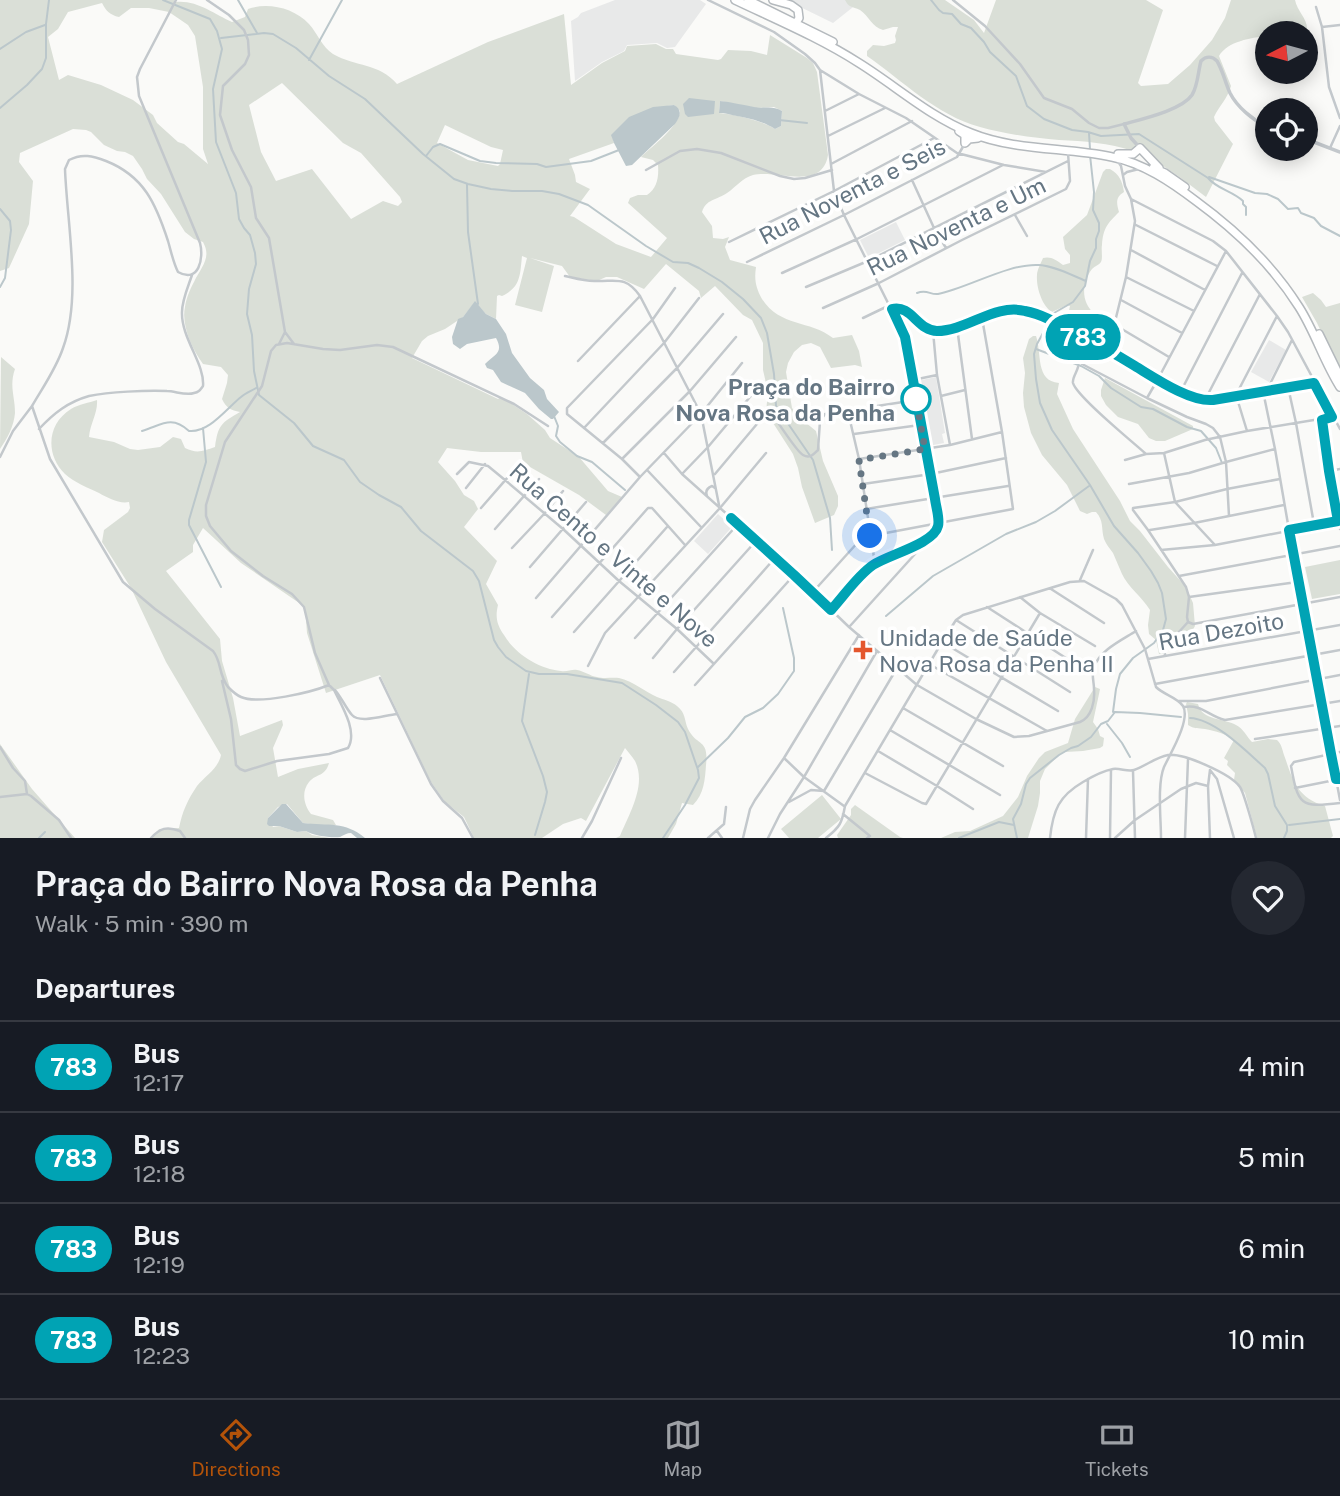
<!DOCTYPE html>
<html lang="en">
<head>
<meta charset="utf-8">
<style>
  :root { --surface:#171b24; --page:#242831; --text:#f1f3f6; --muted:#9ea1a6; --line:#363941; --accent:#b45309 }
  body { margin:0; font-family:"Public Sans",sans-serif; background:var(--page); color:var(--text); height:100vh; display:flex; flex-direction:column; font-size:26px; white-space:nowrap }
  * { box-sizing:border-box; margin:0 }
  p { font-size:23px; color:var(--muted) }
  .icon { flex:none; width:38px; height:38px; fill:none; stroke:currentColor; stroke-width:2; stroke-linecap:round; stroke-linejoin:round }
  .map { position:relative; height:838px; overflow:hidden }
  .side { display:flex; flex-direction:column; background:var(--surface); flex:1 }
  .side>* { flex:none }
  .badge { padding:0 14px; border-radius:23px; font-size:24px; line-height:46px }
  .needle { width:46px; rotate:264deg }
  .tools { position:absolute; left:1255px; top:21px; display:grid; gap:14px }
  .tools a { display:grid; place-items:center; width:63px; height:63px; border-radius:50%; background:var(--surface); box-shadow:0 4px 18px #0003; font-size:35px }
  .you { position:absolute; width:35px; height:35px; margin:-18px; border:5px solid #fff; border-radius:50%; background:#1a73e8; box-shadow:0 0 0 10px #1a73e833 }
  .map>.badge { position:absolute; translate:-50% -50%; box-shadow:0 0 0 4px #fff }
  h2 { padding:0 35px; font-size:26px; line-height:63px }
  .round { display:grid; place-items:center; flex:none; width:74px; height:74px; border-radius:37px; background:var(--page) }
  .summary { display:flex; align-items:center; justify-content:space-between; height:119px; padding:0 35px }
  h1 { font-size:33px; font-weight:700; line-height:52px }
  ul { padding:0; list-style:none }
  li { display:flex; align-items:center; gap:21px; height:91px; padding:0 35px; border-top:2px solid var(--line) }
  li div { flex:1 }
  li b { display:block; font-size:26px }
  li em { font-style:normal }
  li .badge { min-width:77px; font-weight:700; text-align:center }
  .dock { display:flex; justify-content:space-around; align-items:center; height:98px; border-top:2px solid var(--line); background:var(--surface); font-size:19px; color:var(--muted) }
  .dock a { display:grid; justify-items:center; gap:4px }
  .dock .active { color:var(--accent) }
  .map>svg:first-child { display:block }
</style>
</head>
<body>
<div class="map">
<svg width="1340" height="838" viewBox="0 0 1340 838">
  <rect width="100%" height="100%" fill="#fafaf8"/>
  <path fill="#e8e9e9" d="M615,0h85l6,4 -31,43 -8,1 -10,-5 -30,2 -3,6 -22,11 -27,19 -4,-60 7,-4 3,-4z
    M786,0h76l-29,23z
    M896,222l9,18 -36,18 -9,-18z
    M1269,340l17,10 -17,32 -18,-10z
    M936,377l9,56 -3,1 2,9 -16,3 -11,-65z
    M718,514l14,13 -24,27 -14,-13z"/>
  <path fill="#dadfd7" fill-rule="evenodd" d="M0,0h174l2,2c21,-2 38,12 56,20l13,-5 3,-8c20,-7 46,-1 61,15 9,10 13,23 24,30 23,13 46,9 64,30l91,-42 76,-28 7,71 31,-22 23,-12 2,-5 29,-2 10,5h7l3,5 42,6 3,-1 7,-9 23,1 16,4 3,-20 37,23 6,5 4,9 11,83c-6,37 -51,14 -75,20 -11,3 -17,12 -26,18 -10,7 -21,6 -25,19l10,14 1,12 10,1 6,-2 -4,10 5,13 26,7c-2,13 0,21 6,32 18,28 48,21 71,39l19,-3 7,16 3,16 -7,-2 -24,3 -11,-21 -9,-4 -9,2 -8,7 -6,11 -2,9 6,36 8,10 16,13 7,30 15,35v10l-4,9 -19,8 -13,-36 -4,-19 -5,-14 -27,-42 2,-20 -5,-22v-27l-11,-23 -9,-5 -28,-29 -14,12 -2,-7 -33,-27 -22,25 -27,-12h-11l-9,4 -27,-4 -8,-11 -32,-8 24,8 -12,46 -27,-7 12,-47 -5,-2c-2,19 -1,31 -20,40l-3,-1 -2,1 -1,23 -10,-5 -11,-12 -12,15 -18,12 -17,7 -6,5 -10,17 86,41 3,-2 26,17 18,16 5,8 29,19 29,34 14,6 -16,18 -27,-20 -56,-32 -2,-11h-40l-34,-4 -9,14 17,19 9,14 10,6 4,8 -14,18 33,34 -11,23 12,21c-3,12 -1,20 6,30 11,19 35,34 57,36 6,1 11,-2 16,-1 7,1 13,6 20,7 7,2 15,0 22,1 14,3 26,14 38,19 7,3 14,4 20,9 9,7 7,14 11,23 9,18 21,9 18,36 -1,15 -2,29 -13,40l-11,-2 -6,21 -8,14h-52l4,-2c9,-22 27,-51 15,-75 -3,-5 -7,-9 -10,-13l-39,73 -5,-3 -18,6 -21,14h-68l-10,-21 -19,-15 -14,-20 -51,-107 -54,18 -19,-60 -2,-26 -64,-44 -38,-35 -10,17v7l-27,19 54,68 2,22 11,37 7,38 42,-16 1,5 -10,23 5,29 20,-8 31,-6c-4,14 -12,10 -20,19 -8,10 -5,23 2,32l22,6 3,5 -11,1 -22,-3 -16,-19 -9,3 -10,11 5,9 6,-1 18,6 9,-1 6,4 18,3h-178l7,-9 20,-1c3,-16 9,-29 18,-42 8,-10 21,-17 24,-31l-55,-93 -35,-74 -29,-46 2,-12 24,-18 2,-4 -1,-6c-10,2 -21,-4 -30,-9 -11,-5 -25,-11 -34,-19 -20,-20 -18,-50 6,-65 8,-5 18,-6 26,-9 1,13 -7,24 -8,37l25,5 16,7 8,1 22,-3 13,-10 8,2 4,9c12,6 18,3 30,-1 3,-22 6,-24 25,-35 -9,-2 -14,-4 -18,-13l5,-16 1,-8 -7,-8 -18,-3c-11,-15 -22,-39 -18,-57 1,-8 5,-18 9,-25 7,-15 18,-24 9,-40l-9,-3 -9,-7 -24,-38 -14,-15 -5,-10 -9,-13 -8,-4 -8,-1 -13,-6 -13,-13 -5,-2 -13,-1 -53,24 -1,9 14,19 -4,43 -20,44 -9,3zM102,3c4,8 8,12 17,14l12,-9h18l20,4 19,13 7,11 8,51v62l5,15 -24,-20 -6,-2 -21,-19 -4,-8 -20,-15 -32,-15 -33,-10 -9,5 -11,-43 10,-8 10,-17zM282,83l61,60 18,10 39,44 2,5 -4,4 -15,-5 -32,18 -39,-50 -36,12 -15,-29 -12,-47zM720,101l36,7 18,-1 8,4 -1,15 -6,3c-12,-8 -41,-15 -56,-16zM674,105l6,6c-1,16 -28,35 -39,46l12,3 5,5c1,12 -1,24 -11,30h-9l-8,3 -2,5 39,35 -16,19 -35,-13 -42,-27 -4,-1 20,-27 -14,-7 -1,-7 -6,-16 45,-16 -2,-8 55,-29zM445,125l46,22 12,3 -3,14 -2,2 -30,-6 -31,-17z
    M845,0h100l29,20 10,13 12,-33h150l17,10 -25,73 3,3 27,-2 22,-19 22,-25 13,-22 6,-18h64c2,11 13,19 12,30l-5,3h-35v3c-16,2 -39,5 -48,20l12,30c-3,12 -12,20 -17,31l1,4 18,23 -27,53c-23,-17 -45,-36 -73,-46 -24,-8 -49,-10 -74,-11 -26,-2 -54,-6 -79,-13 -44,-12 -77,-46 -113,-71v-5l6,-6 11,1 11,-3 1,-3 -1,-4 3,-9h-5l-10,3c-11,-3 -14,-14 -23,-20 -8,-4 -11,-2 -15,-10z
    M1106,169h4c10,6 12,12 14,23 -8,5 -8,10 -5,20 -11,11 -16,16 -17,33 -1,5 1,13 -1,17 -2,3 -6,4 -9,7 -11,14 -11,34 3,45v4c-7,7 -18,7 -20,19l3,2 -10,19 -5,-7 -4,-20v-3c8,-5 9,-13 11,-22l-3,-1 -15,7c-10,-6 -16,-25 -15,-37 0,-5 4,-12 6,-17 8,-2 13,2 20,7l7,-2v-8l-5,-6 -2,-12 24,-22 16,-43z
    M1313,293l8,7 5,7 14,-4v69l-23,-49 -15,-26z
    M1033,336h3c6,17 -1,45 23,47l-2,11 16,35 47,72 10,20 10,10 28,36 18,20 7,16 2,23 -5,9 -7,6 -15,7 -5,6h-4l-3,-14 -7,-6 -1,-9 2,-15c-8,-13 -22,-23 -28,-36 -3,-7 -6,-14 -9,-21 -3,-4 -7,-9 -9,-14 -3,-11 0,-18 -8,-27h-4l-5,2 -7,-3 -13,-26 -25,-30 -11,-22 -7,-26 -1,-14 2,-20 -2,-15 6,-19z
    M1,357l14,12c-6,17 0,27 0,44 -1,13 -8,26 -15,36z
    M1105,378l88,48v3l-28,12h-9l-7,-3 -11,-14 -20,-7 -12,-12 -5,-9v-6z
    M1340,560v34l-28,5 -7,-32z
    M1095,687l5,2 -1,5 -6,28 5,7 2,7 4,2 -1,8 -3,2 -17,3 -18,1 -6,3 -14,14 -5,12v12l-2,13 -10,32h-87l14,-6 15,-1 33,-15 15,-19 9,-21 12,-18 6,-6 23,-9 7,-24z
    M1187,702l11,2c4,17 26,14 38,21 7,3 11,12 16,17l16,-3 9,1c5,5 5,9 7,15 9,25 12,42 41,51l8,30 -2,2h-74l-12,-45 -11,-13 1,-7 -8,-8 1,-4 -4,-3 10,-18c-7,-6 -19,-9 -29,-11 -7,-1 -11,0 -17,-4v-11l-2,-10z
    M0,744l32,45 43,49h-75z
    M822,795l19,24 -23,19h-29l-8,-9z
    M855,805l45,32 3,1h-65l-1,-3 14,-20v-6z"/>
  <path fill="#bbc7cb" d="M689,98l26,3 -1,13 -26,3 -3,-3 -2,-10z
    M720,101c11,1 23,4 34,6 10,2 19,-2 28,4l-1,15 -6,3c-15,-10 -35,-12 -52,-16h-4z
    M674,105c9,5 6,12 1,19l-43,41 -6,1 -12,-23 -3,-8 18,-18 24,-10z
    M475,301l11,13 10,5 10,15 6,19 18,25 14,12 3,9 12,13 -6,7h-2l-12,-10 -14,-16 -24,-11 -8,-12 -6,-2 -2,-4c10,-10 19,-11 11,-26l-29,6 -7,5 -7,-5 -1,-7 6,-18 5,-2z
    M282,804h4l17,19c25,3 42,-2 62,15h-8l-6,-5c-4,0 -7,2 -11,4 -9,1 -26,-1 -34,-6l-9,1 -18,-6h-10l-2,-2 1,-6z"/>
  <g fill="none" stroke-linecap="round" stroke-linejoin="round">
    <path stroke="#bbc7cb" stroke-width="2" d="M163,0l47,19 7,12 5,18 -9,40 3,53 20,51 3,26 5,9 6,7 5,18 1,11 -7,25 -2,25 5,21 2,36 5,24 35,28 19,23 31,14 16,22 19,13 22,12 20,24 52,40 6,10 15,59 4,7 8,10 20,14 13,3h28l55,9 34,22 22,17 7,10 13,38 1,8 -14,27 -22,33
      M238,0l19,33
      M931,0l8,10 4,3 9,1 9,10 10,4 13,14 6,10 26,24 11,30 17,13 28,11 16,2 13,4 38,-2 69,44c9,11 24,13 35,23v3l3,3v8
      M221,38l43,-5 9,1 23,14 33,28 36,23 58,55 31,25 14,5 23,5 21,2h30l17,3 29,11 58,41 27,16 15,1 11,5 23,14 21,17 18,19 6,15 7,41 2,32 37,54 17,58 2,32
      M0,49l26,-17 19,-7
      M309,60l33,-60
      M0,108l27,-23 15,-16 4,-11v-34l3,-24
      M779,120l28,3
      M1089,133l1,16
      M1090,155l4,37 -1,18 6,13v8l-3,8v9l-6,13 -5,25 -12,16 -19,11 -17,31 -3,10 2,25 4,24 12,27 38,55 24,41 24,27 13,18 7,12 4,10 4,26 -3,11 -9,13 -21,15 -13,16 -4,15 -3,23h2
      M426,156l7,-9 7,-3 40,17 16,2 41,1 9,3 45,-6 28,-11
      M1209,177l46,16 12,1 11,5 10,10 10,-1 3,5 13,5 7,8 19,10
      M467,185l1,47 10,72
      M0,209l10,12 1,9 -6,48 -5,9
      M917,293c10,-4 13,2 21,1 30,-6 71,-31 101,-29 16,1 32,10 47,16
      M1036,349l45,17 18,10 12,12 30,19 12,2 34,18 14,4 15,17 6,15
      M554,416l4,10 -2,10 4,6 17,14 15,6 33,28
      M203,428l3,34 -17,58v5l32,62
      M142,431c20,-6 29,-16 47,0 20,2 37,-22 52,-34 4,-4 10,-6 15,-9
      M886,616l47,-40 73,-42 30,-12 19,-11 34,-25
      M529,674l-7,47 21,55 4,16 -2,10 -10,33
      M1190,718c25,1 57,34 75,50l3,6 7,32 12,19v6l-3,7
      M1107,724l15,19 8,14
      M698,767l30,-29 17,-21 18,-9 15,-14 16,-23v-13l-11,-50
      M1289,825l51,-6
      M39,838l6,-6
      M959,838l40,-16 15,3
      M1017,838l-4,-19 8,-15 5,-20 4,-6 29,-23 12,-7 7,-2 13,-9 10,-13 7,-3 7,-9 25,1 41,4"/>
    <defs>
      <path id="motorway" d="M735,0c42,20 85,38 124,63 37,23 71,54 112,70 44,18 95,14 141,24 31,6 59,25 84,44 41,30 76,63 103,106 16,25 25,55 41,80
        M748,0l85,42
        M773,0l18,5 7,5 1,8 -3,5
        M959,131l6,4v8l4,-4 9,-1
        M1118,154h15l7,-6 19,20
        M1153,168l12,5 20,14
        M1319,334l21,43"/>
    </defs>
    <use href="#motorway" stroke="#b4b9bd" stroke-width="10"/>
    <path stroke="#c3c8cc" stroke-width="2.5" d="M176,0l-36,69 -3,8 2,19 61,147c4,15 -1,41 -22,29 -5,-10 -7,-21 -10,-31 -12,-37 -24,-65 -62,-80 -13,-5 -24,-8 -37,-1l-4,9c2,55 17,127 -2,179 -7,21 -20,39 -31,58l18,53 73,123 32,27 58,42c9,11 5,23 15,36 4,4 8,8 13,10 18,8 71,-5 88,-12l-14,-32 -11,-46 -12,-13 -29,-18 -32,-25 -21,-25 -4,-10v-11l19,-63 37,-56 9,-35 5,-6 11,-2 36,6 17,1 37,-5 16,2 121,57 34,22
      M207,0l22,15 15,15 4,10 1,15 -4,9 -22,22 -3,29 12,35 19,37 5,31 13,20 16,94 9,12
      M708,0l66,32 31,22 10,9 5,7 39,24 47,24 51,35 47,12 42,7
      M953,0l32,26 35,38 24,34 28,11 17,14 10,5h9l16,-4
      M1316,7l6,20 7,60 11,31
      M1322,27l18,-2
      M820,70l14,121 10,24 61,122 30,162 3,25 -4,9 -84,93
      M825,111l34,-17
      M828,136l57,-28
      M1330,148l10,-22
      M831,164l81,-43
      M646,170l34,-19 17,-2 24,4 59,23 14,3 11,-1 27,-8
      M1123,175l4,-3 12,-3
      M912,180l22,48 12,20
      M1131,199l82,42 13,10 51,65 11,16 52,97
      M1015,215l12,21
      M1136,225l81,41
      M729,242l105,-51 100,-53
      M1131,250l74,40
      M747,262l97,-47 113,-58 7,-12
      M782,273l75,-34 146,-74
      M565,276c9,2 19,5 29,5 22,1 31,-6 46,15l61,118 18,91
      M1126,277l68,34
      M806,287l62,-26 200,-100
      M1121,300l61,33
      M823,308l56,-25 83,-43 104,-51 4,-8 -2,-28
      M892,309l9,-1c9,6 18,19 30,22 27,8 63,-26 93,-20 18,4 34,14 49,22 24,12 48,25 71,39 19,11 47,31 69,29l101,-17
      M863,318l27,-13
      M1115,325l54,32
      M957,327l15,112
      M933,331l4,44 13,70
      M1292,340l-28,56 11,53 14,81 51,270
      M279,344l6,-12
      M1108,350l18,-73 9,-56 -4,-22 -6,-13 -4,-20 -4,-6
      M578,361l62,-65
      M1082,364l65,34 40,19 19,7 7,4 7,9 6,25 3,54
      M1078,367c-1,5 -6,11 -5,16 4,14 60,59 73,71
      M913,380l24,-5
      M1288,387l8,36 18,101
      M1181,391l61,-118
      M941,396l24,-6
      M1147,398l11,-19 68,-128
      M1205,400l55,-106
      M848,412l11,47 16,105
      M1322,420l7,51 11,58
      M584,428l80,-85 35,-45
      M39,429c15,-16 29,-27 50,-33 20,-4 57,-6 78,-5 8,0 19,5 27,2 5,-1 6,-3 9,-7 2,-22 -22,-48 -21,-74 0,-12 6,-25 10,-37
      M1247,431l-11,-36 41,-79
      M854,434l66,-9
      M603,443l74,-75 46,-54
      M664,453l18,21 113,101 54,52 68,58 59,34 38,18 15,-1 51,-14c12,-5 15,-21 14,-33 0,-8 -3,-15 0,-22 6,-17 28,-27 42,-36
      M1164,453l11,49 40,43
      M0,457l13,-26 19,-25
      M622,459l68,-68 46,-54
      M859,459l91,-14 52,-13
      M1125,460l21,-6 18,-1 41,-13 42,-9 85,-14
      M648,471l53,56
      M1329,471l11,-2
      M457,474l12,-12 19,4 17,14 58,49 56,52 58,48 37,35
      M682,474l26,-27 52,-62
      M715,474l52,-62 5,2c6,8 25,38 31,41 7,4 11,-1 15,-5l2,-29 5,-7 91,-14
      M640,477l-18,-18 -55,-45v-6l86,-89 22,-31
      M863,484l68,-10 75,-16
      M1129,484l60,-11 37,-11 49,-13
      M466,488l19,-24
      M707,496c-2,-5 0,-8 5,-10l3,2
      M481,508l34,-39
      M866,509l142,-23
      M495,529l44,-50
      M1150,530l44,-7 90,-18
      M870,536l143,-27 -11,-77 -20,-114
      M512,548l33,-35 18,-22
      M1161,550l54,-5 125,-24
      M530,567l56,-65
      M1179,576l161,-30
      M1080,580l13,-30
      M1051,589l53,34
      M812,593l57,-63
      M1020,597l20,16 55,33
      M1189,597l108,-15
      M536,598l104,-121 61,-63 41,-51
      M987,607l85,55
      M831,610l40,-44 54,-26
      M552,617l96,-109h4l33,37
      M956,620l114,72
      M1188,622l5,2 147,-27
      M574,632l93,-105
      M635,638l103,-114
      M942,642l116,69
      M1165,656l-1,-15 14,-8 10,-11 -1,-5 2,-20 -3,-10 -38,-57 -15,-20v-2l42,-6 52,-13 53,-10
      M653,658l24,-29 78,-87
      M1148,659l192,-34
      M929,664l118,67
      M588,666l17,-33 115,-125 46,-55
      M674,672l100,-113
      M380,678l51,106 12,17 19,17 11,20
      M222,681l9,38 5,46 4,4 5,2 32,-10 52,-7 19,-6c10,-16 -6,-42 -14,-58l-4,-4
      M1155,684l185,-34
      M695,685l99,-110
      M335,690c7,8 10,17 17,25 8,9 33,0 45,-1
      M1179,701h27l134,-26
      M1184,707c18,-3 24,9 41,13l115,-19
      M903,708l100,58
      M890,730l110,65
      M1255,739l85,-13
      M0,747l13,21 12,13 2,13
      M878,751l59,35 36,23
      M1340,752l-46,10 -3,4c7,39 9,42 49,37
      M784,758l20,19 40,29
      M1210,770l7,9 17,59
      M1133,771l2,67
      M865,773l57,30 4,1 114,-191
      M1295,788l45,-9
      M0,797l27,-3 4,2 28,24 12,18
      M789,802l22,-12 13,1 73,-123
      M843,814l27,22 -3,2
      M717,831l5,7
      M151,838c9,-10 16,-12 29,-7l5,7
      M582,838l10,-17 29,-63
      M708,838l16,-14 2,-17
      M743,838l7,-29 5,-9 29,-42 75,-123
      M768,838l12,-24 24,-37 73,-126
      M826,838c14,-11 16,-15 19,-32l97,-164 14,-22 7,-5 107,-33 14,-1 32,18 6,6 23,44 11,38c8,8 21,10 27,19 8,14 -13,48 -19,61 -7,17 -3,52 -3,71
      M1050,838c3,-28 9,-42 33,-56 10,-6 19,-11 30,-13 7,-1 15,3 21,1 12,-4 22,-13 34,-15 16,-2 63,19 72,32 4,6 14,43 16,51
      M1086,838l2,-59
      M1110,838l1,-68
      M1115,838l20,-18 46,-31 15,-6 12,3
      M1185,838l3,-79
      M1210,838l-2,-52 2,-16"/>
    <path stroke="#c3c8cc" stroke-width="3.5" d="M1306,139l34,13
      M1140,148l-9,-10 -7,-14c18,-5 58,-14 68,-29 6,-10 6,-23 9,-34 5,-5 11,-5 16,0 6,10 8,21 13,32 7,14 23,27 37,34"/>
    <use href="#motorway" stroke="#fff" stroke-width="7"/>
  </g>
  <g fill="none" stroke-linecap="round" stroke-linejoin="round">
    <defs>
      <path id="line" d="M731,518l63,57 37,35c13,-14 26,-34 42,-45 14,-10 61,-21 65,-39 2,-7 -2,-19 -3,-27l-30,-162 -13,-28c19,-5 26,22 45,22 30,0 58,-28 88,-20 16,3 30,11 44,19 23,11 45,23 66,36 20,12 55,36 78,34l101,-17 18,34 -10,3 7,51 9,50 -49,9 42,224 5,25h4"/>
    </defs>
    <use href="#line" stroke="#fff" stroke-width="16"/>
    <use href="#line" stroke="#00a3b4" stroke-width="10"/>
    <path stroke="#657683" stroke-width="7" stroke-dasharray="0 12.6" d="M870,536l-11,-76 66,-11 -9,-50"/>
  </g>
  <circle fill="#fff" stroke="#00a3b4" stroke-width="3.5" cx="916" cy="399" r="14"/>
  <path fill="#e4572e" stroke="#fff" stroke-width="2.5" d="M859.5 639.5h7v7h7v7h-7v7h-7v-7h-7v-7h7z"/>
  <g text-anchor="middle" dominant-baseline="central" stroke-width="7" stroke-linejoin="round" paint-order="stroke">
    <g font-size="23" fill="#657683" stroke="#fff">
      <text transform="translate(852 191) rotate(-27)">Rua Noventa e Seis</text>
      <text transform="translate(956 226) rotate(-26)">Rua Noventa e Um</text>
      <text transform="translate(614 555) rotate(41)">Rua Cento e Vinte e Nove</text>
      <text transform="translate(1221 631) rotate(-10)">Rua Dezoito</text>
    </g>
    <g font-size="23" font-weight="bold" fill="#657683" stroke="#fff" text-anchor="end">
      <text x="895" y="386">Praça do Bairro<tspan x="895" dy="26">Nova Rosa da Penha</tspan></text>
    </g>
    <g font-size="23" fill="#657683" stroke="#fff" text-anchor="start">
      <text x="879" y="637">Unidade de Saúde<tspan x="879" dy="26">Nova Rosa da Penha II</tspan></text>
    </g>
  </g>
</svg>
<div class="tools">
<a><svg class="needle" viewBox="-14 -14 28 28"><path d="M0-13l5 13h-10z" fill="#e53935"/><path d="M0 13l5-13h-10z" fill="#9ea1a6"/></svg></a>
<a><svg class="icon" aria-label="locate" viewBox="0 0 24 24"><circle cx="12" cy="12" r="6"/><path d="M12 2v4M12 18v4M2 12h4M18 12h4"/></svg></a>
</div>
<div class="you" style="left:870px;top:536px"></div>
<b class="badge" style="left:1083px;top:337px;background:#00a3b4;color:#fff">783</b>
</div>
<section class="side">
<div class="summary"><div><h1>Praça do Bairro Nova Rosa da Penha</h1><p>Walk · 5 min · 390 m</p></div><a class="round"><svg class="icon" aria-label="heart" viewBox="0 0 24 24"><path d="M12 20l-8-8c-3-5 5-10 8-4 3-6 11-1 8 4z"/></svg></a></div>
<h2>Departures</h2>
<ul>
<li><span class="badge" style="background:#00a3b4;color:#fff">783</span><div><b>Bus</b><p>12:17</p></div><em>4 min</em></li>
<li><span class="badge" style="background:#00a3b4;color:#fff">783</span><div><b>Bus</b><p>12:18</p></div><em>5 min</em></li>
<li><span class="badge" style="background:#00a3b4;color:#fff">783</span><div><b>Bus</b><p>12:19</p></div><em>6 min</em></li>
<li><span class="badge" style="background:#00a3b4;color:#fff">783</span><div><b>Bus</b><p>12:23</p></div><em>10 min</em></li>
</ul>
</section>
<nav class="dock">
<a class="active"><svg class="icon" aria-label="directions" viewBox="0 0 24 24"><path d="M12 3l9 9-9 9-9-9zM9 14v-3h6M13 9l2 2-2 2"/></svg>Directions</a>
<a><svg class="icon" aria-label="map" viewBox="0 0 24 24"><path d="M3 6l6-2 6 2 6-2v14l-6 2-6-2-6 2zM9 4v14M15 6v14"/></svg>Map</a>
<a><svg class="icon" aria-label="tickets" viewBox="0 0 24 24"><path d="M3 7h18v10H3zM15 7v10"/></svg>Tickets</a>
</nav>
</body>
</html>
